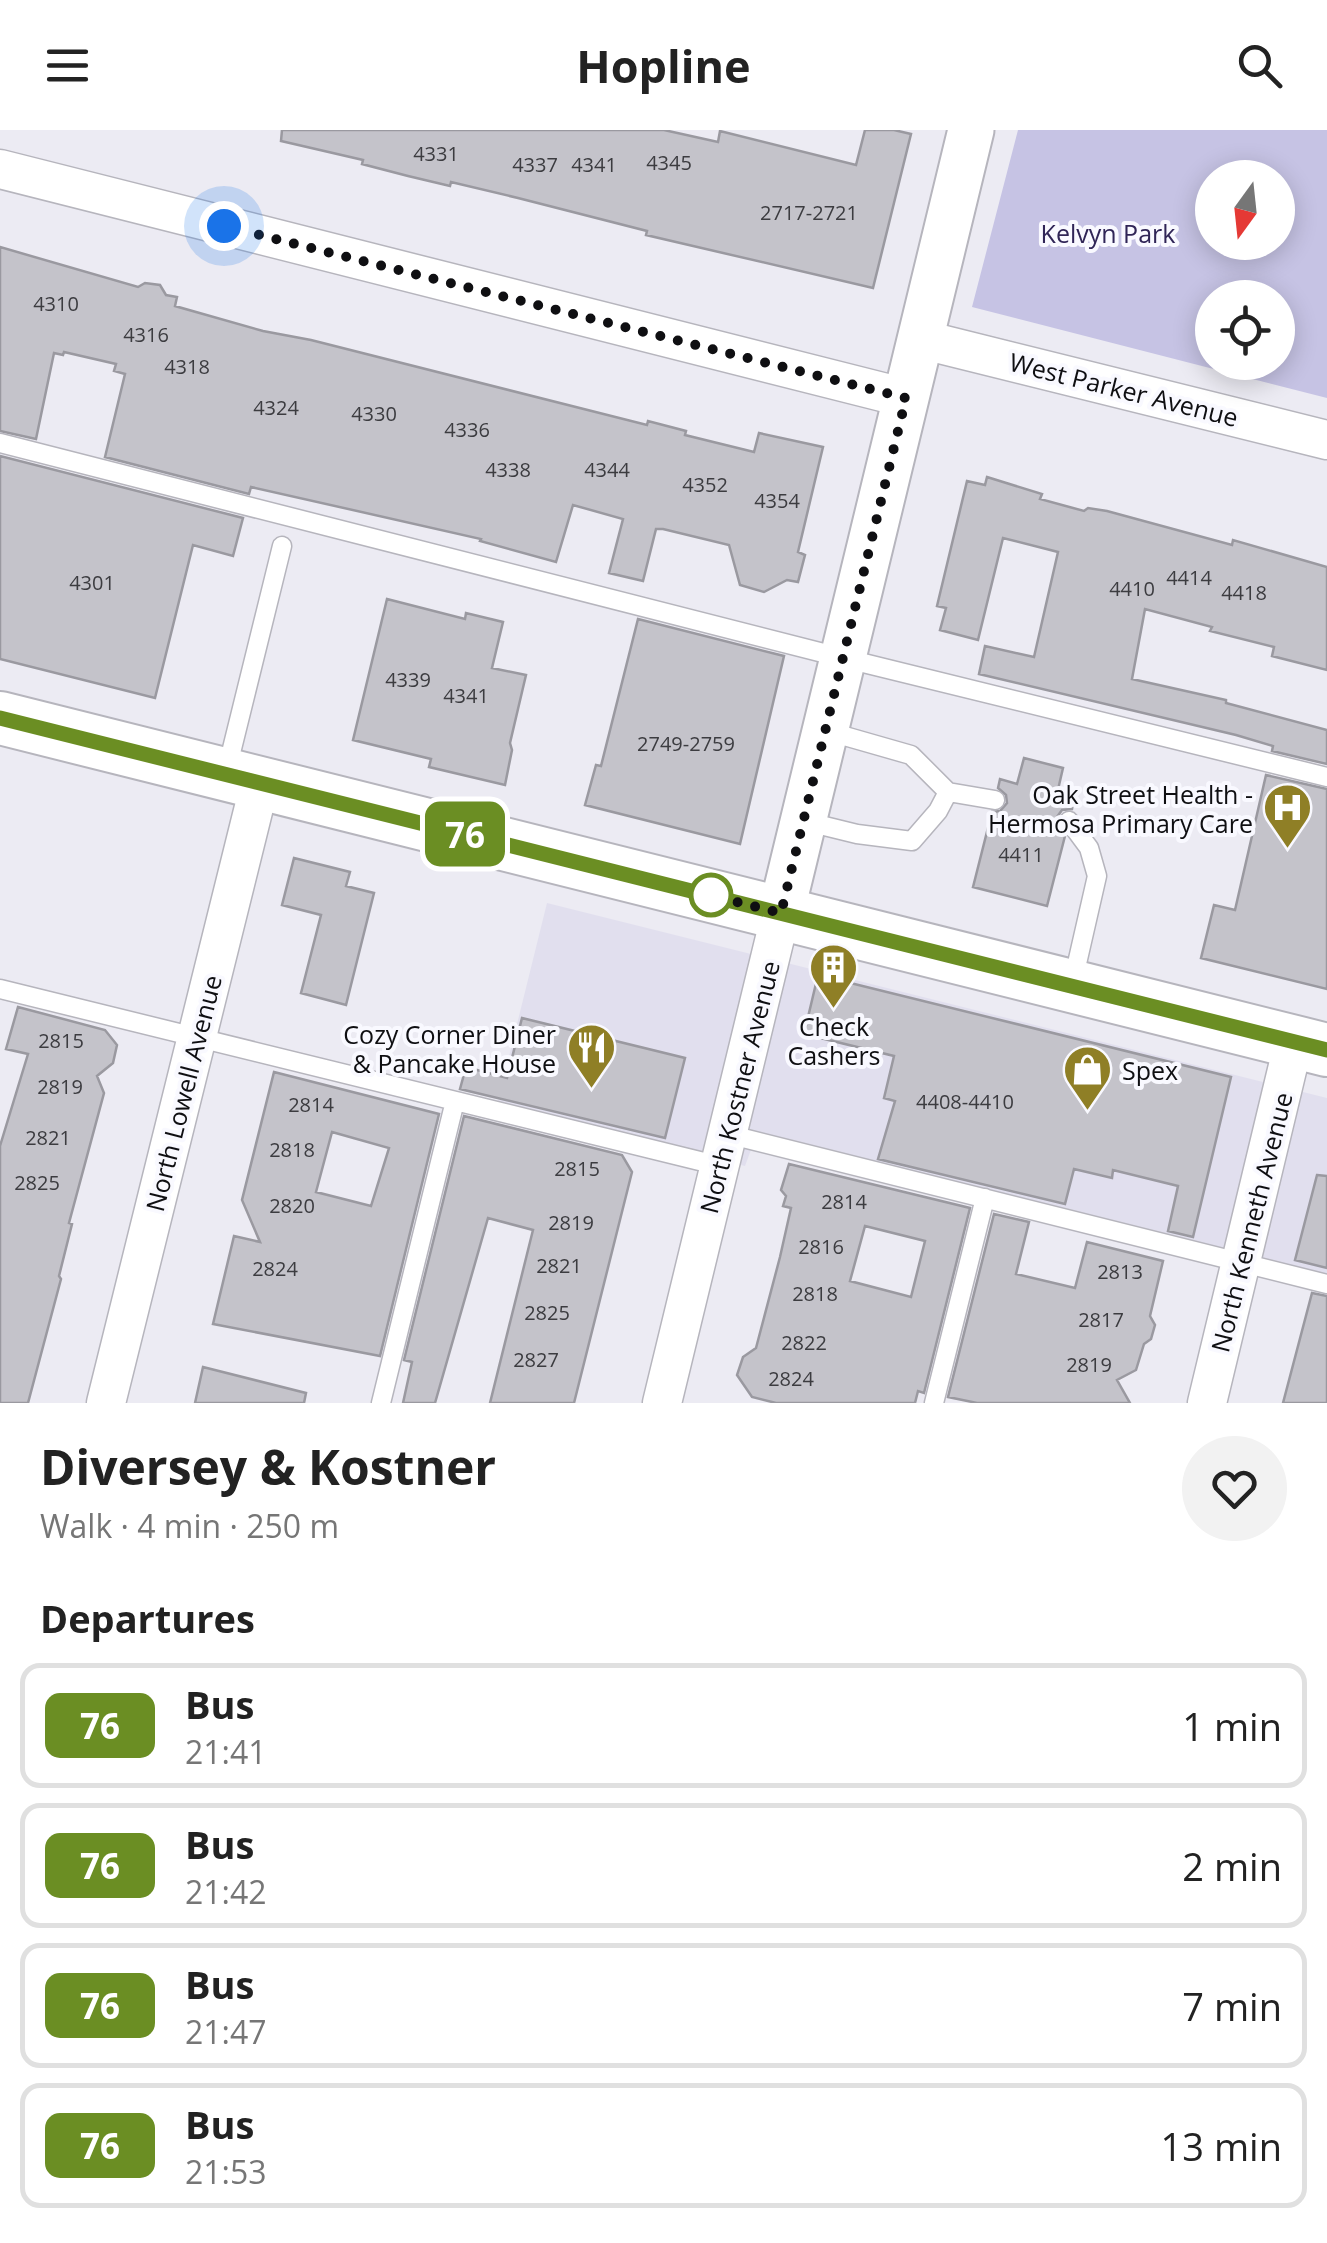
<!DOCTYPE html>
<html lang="en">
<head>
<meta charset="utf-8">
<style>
  :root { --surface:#fff; --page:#f2f2f2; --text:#222; --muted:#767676; --line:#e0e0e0 }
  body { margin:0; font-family:"Open Sans",sans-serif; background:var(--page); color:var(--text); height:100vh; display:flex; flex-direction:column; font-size:38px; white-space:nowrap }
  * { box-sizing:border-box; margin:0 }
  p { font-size:32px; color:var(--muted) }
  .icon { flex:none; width:55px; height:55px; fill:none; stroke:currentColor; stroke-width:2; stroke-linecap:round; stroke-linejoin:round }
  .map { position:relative; height:1273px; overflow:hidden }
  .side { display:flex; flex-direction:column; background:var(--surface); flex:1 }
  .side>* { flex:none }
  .badge { padding:0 20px; border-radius:15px; font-size:35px; line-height:65px }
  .needle { width:65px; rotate:195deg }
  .fabs { position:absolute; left:1195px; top:30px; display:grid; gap:20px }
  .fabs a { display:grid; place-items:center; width:100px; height:100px; border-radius:50%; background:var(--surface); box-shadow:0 5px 25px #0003; font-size:50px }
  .you { position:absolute; width:50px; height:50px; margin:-25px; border:8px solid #fff; border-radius:50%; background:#1a73e8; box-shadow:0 0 0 15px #1a73e833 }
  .map>.badge { position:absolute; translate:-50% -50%; box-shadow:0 0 0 5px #fff }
  h2 { padding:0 40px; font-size:38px; line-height:90px }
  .round { display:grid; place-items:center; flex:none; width:105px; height:105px; border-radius:52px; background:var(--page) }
  .overview { display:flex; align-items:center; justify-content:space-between; height:170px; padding:0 40px }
  h1 { font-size:48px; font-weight:700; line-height:75px }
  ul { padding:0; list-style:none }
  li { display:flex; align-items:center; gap:30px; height:125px; margin:0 20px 15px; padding:0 20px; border:5px solid var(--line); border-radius:20px }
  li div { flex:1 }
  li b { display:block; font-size:38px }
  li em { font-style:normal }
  li .badge { min-width:110px; font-weight:700; text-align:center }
  header { display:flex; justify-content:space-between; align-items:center; height:130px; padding:0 40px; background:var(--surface); font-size:45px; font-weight:700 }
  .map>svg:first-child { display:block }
</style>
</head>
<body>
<header><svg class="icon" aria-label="menu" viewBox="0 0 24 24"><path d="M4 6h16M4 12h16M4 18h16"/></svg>Hopline<svg class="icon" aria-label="search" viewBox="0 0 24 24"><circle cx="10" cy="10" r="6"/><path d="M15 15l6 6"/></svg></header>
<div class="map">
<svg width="1327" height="1273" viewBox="0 0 1327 1273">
  <rect width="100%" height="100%" fill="#ecebf3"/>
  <path fill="#e1dfee" d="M547,773l780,195v184l-575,-135 -7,19 -248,-61z"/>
  <path fill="#c6c3e4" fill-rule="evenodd" d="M1018,0h309v268l-355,-91zM1212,48h66v64h-66zM1212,168h66v64h-66z"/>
  <path fill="#c4c3ca" stroke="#9a99a0" stroke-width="2.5" fill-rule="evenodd" d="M282,0h382l54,12 2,-11 136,34 9,-35h29l17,4 -38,154 -227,-53 1,-4 -129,-33 -67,-16 -1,4 -42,-10 -46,-12 1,-4 -82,-19z
    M0,117l138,40 7,-4 15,2 6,10 11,2 -2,9 88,25 48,9 336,85 1,-4 38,10 -1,4 69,17 5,-19 64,14 -25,105 7,3 -7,27 -11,-2 -23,12 -24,-7 -11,-40 -66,-16h-7l-13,52 -34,-8 14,-54 -50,-14 -17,57 -76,-21 1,-2 -230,-52 -2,7 -144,-37 20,-83 -11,-3 2,-7 -52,-12 -1,3 -9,-2 -18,86 -36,-8z
    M0,326l243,62 -10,38 -40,-11 -38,153 -155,-39z
    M987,347l55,17 -2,5 44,12 4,-3 19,3 125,34 1,-5 94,27v103l-55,-14 2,-9 -64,-16 2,-4 -67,-18 -13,70 94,21v3l101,27v34l-55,-13 1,-5 -37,-11 -257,-61 6,-28 49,11 24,-105 -55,-14 -25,102 -38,-10 6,-22 -9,-2 30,-125 18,4z
    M387,469l78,20 1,-6 37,9 -11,46 34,7 -16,68 2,7 -7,35 -76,-18 2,-8 -78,-19z
    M638,489l146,37 -44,188 -155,-39 11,-40 5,1z
    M1024,628l39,10 -6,26 17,4 -2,11 -10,1 -5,7v6l8,13 -18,70 -74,-19 19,-75 8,-1 7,-8 -1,-8 -8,-7 2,-9 17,5z
    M1266,645l61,14v200l-126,-31 13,-53 21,5z
    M294,728l56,14 -4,14 28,7 -28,112 -45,-12 20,-78 -39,-10z
    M818,845l413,102 -38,160 -25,-6 10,-45 -65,-16 -1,8 -38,-9 -9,35 -187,-45 17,-58 -11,-3 10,-42 -90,-22z
    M18,877l87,23 12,15 -4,18 -16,13 7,17 -35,130 3,1 -13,52 2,3 -33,124h-28v-257l28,-92 -22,-5z
    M522,888l163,40 -20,80 -205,-49 6,-22 41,11z
    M274,942l165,42 -59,242 -167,-32 21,-88 26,6 -18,-42zM332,1002l57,16 -18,58 -55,-14z
    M464,986l158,39 10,17 -58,231h-84l43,-173 -45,-12 -53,185h-32l9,-41 -8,-2z
    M789,1034l181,44 -46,185 -6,-2 -3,12h-139l-24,-6 -15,-22 6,-18 13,-9 24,-91 11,-49 -8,-2 3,-10 -5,-6zM865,1096l60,15 -14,56 -61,-16z
    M1317,1045l10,1v92l-32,-8z
    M994,1084l35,8 -13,52 59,14 12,-46 76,19 -13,55 5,9 -4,14 -7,5 -8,26 -19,10 13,23h-153l-29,-6z
    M1312,1163l15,3v107h-44z
    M203,1237l103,26 -2,10h-109z"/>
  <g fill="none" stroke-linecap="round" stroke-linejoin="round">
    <defs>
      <path id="service" d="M0,313l843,215 484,119
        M827,601l84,24 37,37
        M227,639l55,-223
        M804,691l53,13 55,7 26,-30 10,-19 47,8
        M1069,691l20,27 8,28 -24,105
        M0,859l720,177
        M727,1004l600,150
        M381,1273l74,-302
        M934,1273l51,-205"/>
      <path id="minor" d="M0,39l906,229
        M920,209l407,101
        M106,1273l154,-620
        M662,1273l119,-490
        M1207,1273l87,-362"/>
      <path id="tertiary" d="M781,783l190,-783"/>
      <path id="secondary" d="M0,588l1327,332"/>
    </defs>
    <use href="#service" stroke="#b6b5bd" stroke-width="21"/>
    <use href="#minor" stroke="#b6b5bd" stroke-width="41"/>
    <use href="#tertiary" stroke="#b6b5bd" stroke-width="49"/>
    <use href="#secondary" stroke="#b6b5bd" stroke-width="56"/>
    <path stroke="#808085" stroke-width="6" stroke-dasharray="8 5" stroke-linecap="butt" d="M587,904l2,-4"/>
    <use href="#service" stroke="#fff" stroke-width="18"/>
    <use href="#minor" stroke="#fff" stroke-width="38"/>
    <use href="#tertiary" stroke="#fff" stroke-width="45"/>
    <use href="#secondary" stroke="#fff" stroke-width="52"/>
  </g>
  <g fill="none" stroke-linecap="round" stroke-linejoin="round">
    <defs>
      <path id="line" d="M0,588l1327,332"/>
    </defs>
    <use href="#line" stroke="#fff" stroke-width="22"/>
    <use href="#line" stroke="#6b8e23" stroke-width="15"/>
    <path stroke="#0f0f12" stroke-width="10" stroke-dasharray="0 18" d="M224,96l682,172 -125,515 -77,-19 7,1"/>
  </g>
  <defs>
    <symbol id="hospital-pin" viewBox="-11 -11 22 30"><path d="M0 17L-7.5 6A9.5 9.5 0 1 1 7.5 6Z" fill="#8f7f26" stroke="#f9f9ff"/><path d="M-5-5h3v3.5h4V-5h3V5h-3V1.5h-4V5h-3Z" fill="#fff"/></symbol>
    <symbol id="building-pin" viewBox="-11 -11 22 30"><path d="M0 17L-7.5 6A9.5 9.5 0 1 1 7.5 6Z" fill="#8f7f26" stroke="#f9f9ff"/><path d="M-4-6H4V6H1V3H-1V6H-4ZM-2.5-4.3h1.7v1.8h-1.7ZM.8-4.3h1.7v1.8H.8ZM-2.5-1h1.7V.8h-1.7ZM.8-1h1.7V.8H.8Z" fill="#fff"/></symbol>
    <symbol id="restaurant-pin" viewBox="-11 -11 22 30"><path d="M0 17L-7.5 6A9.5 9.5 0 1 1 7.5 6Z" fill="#8f7f26" stroke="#f9f9ff"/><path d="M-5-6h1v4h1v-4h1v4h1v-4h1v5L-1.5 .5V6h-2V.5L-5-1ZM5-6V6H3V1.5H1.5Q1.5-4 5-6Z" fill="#fff"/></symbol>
    <symbol id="shop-pin" viewBox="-11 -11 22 30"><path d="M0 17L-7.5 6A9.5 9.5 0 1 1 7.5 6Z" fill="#8f7f26" stroke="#f9f9ff"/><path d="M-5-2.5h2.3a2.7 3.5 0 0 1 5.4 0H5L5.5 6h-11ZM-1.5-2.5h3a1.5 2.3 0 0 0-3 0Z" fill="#fff"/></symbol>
  </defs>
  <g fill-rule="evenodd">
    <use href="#hospital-pin" x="1260" y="650" width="55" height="75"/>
    <use href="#building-pin" x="806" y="810" width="55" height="75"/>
    <use href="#restaurant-pin" x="564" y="890" width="55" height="75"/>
    <use href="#shop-pin" x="1060" y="912" width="55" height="75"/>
  </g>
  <circle fill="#fff" stroke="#6b8e23" stroke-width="5" cx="711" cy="765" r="20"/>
  <g text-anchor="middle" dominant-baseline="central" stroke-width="8" stroke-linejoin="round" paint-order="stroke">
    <g font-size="20" fill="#3c3c40">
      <text x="436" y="23">4331</text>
      <text x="669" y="32">4345</text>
      <text x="535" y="34">4337</text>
      <text x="594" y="34">4341</text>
      <text x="809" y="82">2717-2721</text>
      <text x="56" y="173">4310</text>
      <text x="146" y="204">4316</text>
      <text x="187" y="236">4318</text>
      <text x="276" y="277">4324</text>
      <text x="374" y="283">4330</text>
      <text x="467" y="299">4336</text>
      <text x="508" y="339">4338</text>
      <text x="607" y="339">4344</text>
      <text x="705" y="354">4352</text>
      <text x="777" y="370">4354</text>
      <text x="1189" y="447">4414</text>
      <text x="92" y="452">4301</text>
      <text x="1132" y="458">4410</text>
      <text x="1244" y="462">4418</text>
      <text x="408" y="549">4339</text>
      <text x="466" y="565">4341</text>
      <text x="686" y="613">2749-2759</text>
      <text x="1021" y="724">4411</text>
      <text x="61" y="910">2815</text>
      <text x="60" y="956">2819</text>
      <text x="965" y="971">4408-4410</text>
      <text x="311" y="974">2814</text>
      <text x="48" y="1007">2821</text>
      <text x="292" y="1019">2818</text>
      <text x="577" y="1038">2815</text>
      <text x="37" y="1052">2825</text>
      <text x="844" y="1071">2814</text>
      <text x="292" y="1075">2820</text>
      <text x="571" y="1092">2819</text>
      <text x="821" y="1116">2816</text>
      <text x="559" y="1135">2821</text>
      <text x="275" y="1138">2824</text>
      <text x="1120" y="1141">2813</text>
      <text x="815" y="1163">2818</text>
      <text x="547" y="1182">2825</text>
      <text x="1101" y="1189">2817</text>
      <text x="804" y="1212">2822</text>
      <text x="536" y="1229">2827</text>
      <text x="1089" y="1234">2819</text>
      <text x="791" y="1248">2824</text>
    </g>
    <g font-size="25" fill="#302557" stroke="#f9f9ff">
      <text x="1108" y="103">Kelvyn Park</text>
    </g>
    <g font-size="25" fill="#0f0f12" stroke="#f9f9ff">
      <text transform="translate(1124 259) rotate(14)">West Parker Avenue</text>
      <text transform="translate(739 957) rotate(-76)">North Kostner Avenue</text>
      <text transform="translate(183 963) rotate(-76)">North Lowell Avenue</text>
      <text transform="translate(1251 1092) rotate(-76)">North Kenneth Avenue</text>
    </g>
    <g font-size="25" fill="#0f0f12" stroke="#f9f9ff" text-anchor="end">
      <text x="1253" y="664">Oak Street Health -<tspan x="1253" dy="29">Hermosa Primary Care</tspan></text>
      <text x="834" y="896" text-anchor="middle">Check<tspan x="834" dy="29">Cashers</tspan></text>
      <text x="556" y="904">Cozy Corner Diner<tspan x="556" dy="29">&amp; Pancake House</tspan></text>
      <text x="1122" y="940" text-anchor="start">Spex</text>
    </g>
  </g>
</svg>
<div class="fabs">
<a><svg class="needle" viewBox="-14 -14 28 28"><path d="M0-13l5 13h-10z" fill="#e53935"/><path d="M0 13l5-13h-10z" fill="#767676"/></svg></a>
<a><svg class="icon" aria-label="locate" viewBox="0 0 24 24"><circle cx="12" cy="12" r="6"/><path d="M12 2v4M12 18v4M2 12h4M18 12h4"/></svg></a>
</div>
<div class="you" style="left:224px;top:96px"></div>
<b class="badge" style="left:465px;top:704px;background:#6b8e23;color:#fff">76</b>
</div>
<section class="side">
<div class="overview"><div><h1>Diversey &amp; Kostner</h1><p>Walk · 4 min · 250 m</p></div><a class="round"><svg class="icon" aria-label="heart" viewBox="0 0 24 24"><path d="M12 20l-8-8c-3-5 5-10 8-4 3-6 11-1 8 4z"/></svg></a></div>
<h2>Departures</h2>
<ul>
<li><span class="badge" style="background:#6b8e23;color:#fff">76</span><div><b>Bus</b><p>21:41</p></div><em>1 min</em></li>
<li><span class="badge" style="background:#6b8e23;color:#fff">76</span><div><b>Bus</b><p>21:42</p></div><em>2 min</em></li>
<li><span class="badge" style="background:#6b8e23;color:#fff">76</span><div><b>Bus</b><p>21:47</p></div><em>7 min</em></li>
<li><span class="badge" style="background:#6b8e23;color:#fff">76</span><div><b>Bus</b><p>21:53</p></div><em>13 min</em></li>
</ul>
</section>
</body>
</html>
